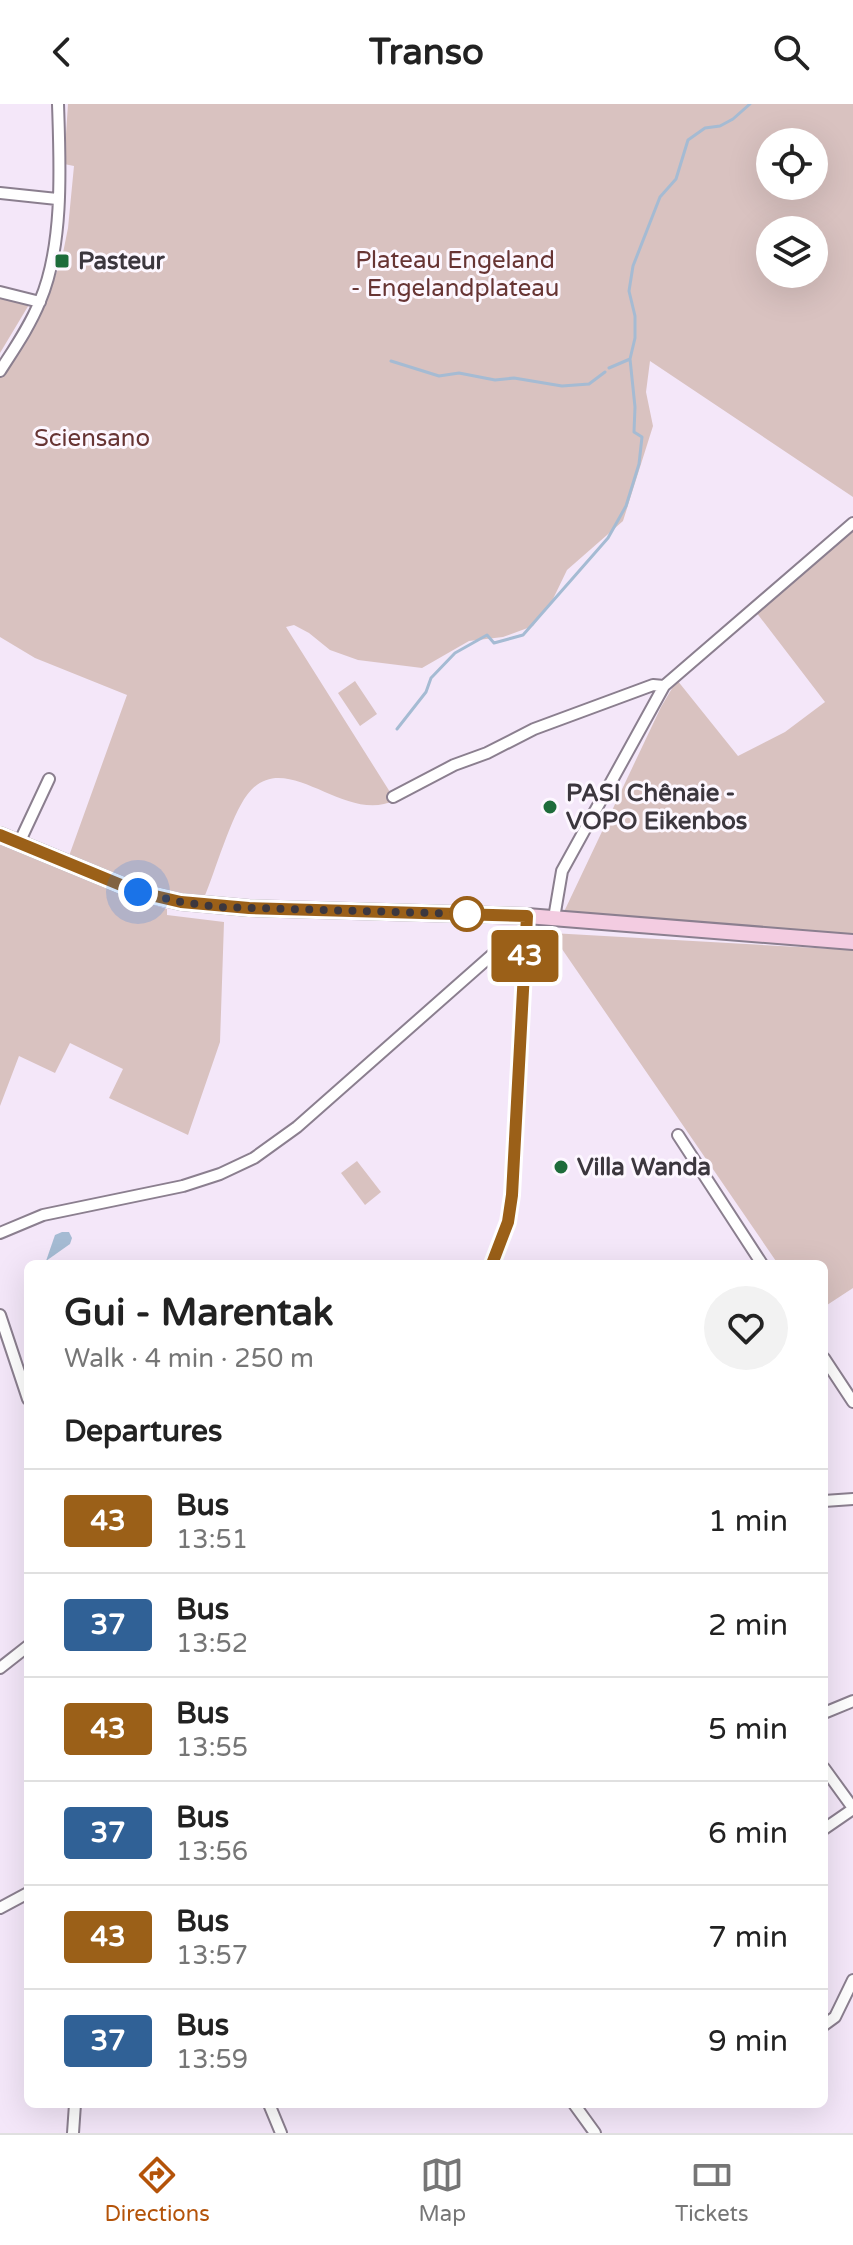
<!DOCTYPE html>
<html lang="en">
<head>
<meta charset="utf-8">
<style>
  :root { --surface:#fff; --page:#f2f2f2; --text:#222; --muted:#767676; --line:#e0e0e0; --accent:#b45309 }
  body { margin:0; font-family:"Varela Round",sans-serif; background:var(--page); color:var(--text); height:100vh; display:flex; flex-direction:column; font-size:30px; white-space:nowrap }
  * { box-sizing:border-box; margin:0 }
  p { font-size:26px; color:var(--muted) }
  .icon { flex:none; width:44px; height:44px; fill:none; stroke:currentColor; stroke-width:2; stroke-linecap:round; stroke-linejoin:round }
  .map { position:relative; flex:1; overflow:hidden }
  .drawer { position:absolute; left:24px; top:1156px; width:804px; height:848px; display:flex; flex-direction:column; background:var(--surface); border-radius:12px; box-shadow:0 8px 32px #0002 }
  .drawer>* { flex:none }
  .badge { padding:0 16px; border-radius:6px; font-size:28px; line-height:52px }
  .fabs { position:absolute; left:756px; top:24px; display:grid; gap:16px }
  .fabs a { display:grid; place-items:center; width:72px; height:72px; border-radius:50%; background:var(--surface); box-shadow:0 8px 32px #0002; font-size:40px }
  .you { position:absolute; width:40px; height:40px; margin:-20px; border:6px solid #fff; border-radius:50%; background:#1a73e8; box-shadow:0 0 0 12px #1a73e833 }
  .map>.badge { position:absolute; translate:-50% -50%; box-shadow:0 0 0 4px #fff }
  h2 { padding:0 40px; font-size:30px; line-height:72px }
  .round { display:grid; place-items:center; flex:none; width:84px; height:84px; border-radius:42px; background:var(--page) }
  .summary { display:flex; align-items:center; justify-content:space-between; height:136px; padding:0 40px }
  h1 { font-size:38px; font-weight:700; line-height:60px }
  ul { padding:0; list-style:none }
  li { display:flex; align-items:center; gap:24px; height:104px; padding:0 40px; border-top:2px solid var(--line) }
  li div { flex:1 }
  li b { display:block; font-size:30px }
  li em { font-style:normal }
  li .badge { min-width:88px; font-weight:700; text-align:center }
  header { display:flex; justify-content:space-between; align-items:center; height:104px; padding:0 40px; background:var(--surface); font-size:36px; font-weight:700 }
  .dock { display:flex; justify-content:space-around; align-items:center; height:112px; border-top:2px solid var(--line); background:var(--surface); font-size:22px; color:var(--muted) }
  .dock a { display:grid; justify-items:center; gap:4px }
  .dock .selected { color:var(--accent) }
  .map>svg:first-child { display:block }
</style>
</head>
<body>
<header><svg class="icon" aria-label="back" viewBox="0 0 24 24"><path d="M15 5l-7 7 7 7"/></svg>Transo<svg class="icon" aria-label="search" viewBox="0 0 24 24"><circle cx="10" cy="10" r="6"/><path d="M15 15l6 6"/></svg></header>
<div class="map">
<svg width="853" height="2029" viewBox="0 0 853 2029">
  <rect width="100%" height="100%" fill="#f4e7f9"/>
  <path fill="#d9c2c0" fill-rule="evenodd" d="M68,0h785v393l-203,-136 -4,31 7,34 -30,95 -56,49 -14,29 -20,27 -30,11 -34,4 -47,27 -64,-8 -28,-10 -21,-17 -15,-8 -8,2 109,173c-51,26 -110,-56 -148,-5 -16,21 -32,77 -43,103l-58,-10 -77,-32 58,-161 -92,-37 -35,-21v-262l42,-71 19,-41 7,-35 6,-62 -10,-2zM770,38h44v44h-44zM770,126h44v44h-44z
    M0,192l30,7 -30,50z
    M853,425v408l-291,-21 99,-209 16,-27 61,76 47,-24 40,-30 -69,-90z
    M355,577l22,33 -17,12 -22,-33z
    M0,740l135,55 32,10v6l57,7 -4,120 -32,93 -79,-37 14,-29 -53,-26 -15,30 -36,-17 -19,50z
    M551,829l302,17v338l-29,19v-43h-46z
    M357,1057l24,31 -16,13 -24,-32z"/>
  <path fill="#a5bbd3" d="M62,1128h7l3,6 -2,6 -24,17 9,-26z"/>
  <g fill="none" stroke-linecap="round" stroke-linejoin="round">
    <path stroke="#a5bbd3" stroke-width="3" d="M391,257l48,15 20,-3 36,7 19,-2 48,8 27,-2 16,-12
      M609,264l21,-9
      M397,625l29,-37 5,-14 24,-25 32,-18 7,8 29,-8 85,-97 18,-32 13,-42 3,-27 -8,-5 1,-25 -5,-48 5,-21v-22l-6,-25 4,-25 27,-69 16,-18 12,-39 17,-12 15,-2 13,-7 17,-15"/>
    <defs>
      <path id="street" d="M0,89l57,6
        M0,188l40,10
        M0,267c14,-22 30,-45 40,-70 24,-56 20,-137 18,-197
        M393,693l61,-32 33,-12 47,-24 119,-44 11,1
        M19,739l30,-64
        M554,814l8,-47 102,-185 189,-163
        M678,1031l84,129
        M0,1129l43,-18 140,-29 37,-12 34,-16 43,-31 213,-188 17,-4
        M492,1160l16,-42 4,-27 15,-279
        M0,1211l28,84
        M824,1254l29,44
        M824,1397l29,-2
        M0,1564l28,-22
        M824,1609l29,-12
        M824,1664l29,40
        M824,1725l29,-20
        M0,1804l28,-15
        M824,1921l11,-8 18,-37
        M269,2000l12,29
        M574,2000l21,29
        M73,2029l2,-29"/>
      <path id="secondary" d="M0,731l138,57 43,10 68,6 278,8 326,26"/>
    </defs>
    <use href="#street" stroke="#8b7f8f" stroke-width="14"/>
    <use href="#secondary" stroke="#8b7f8f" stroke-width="18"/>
    <use href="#street" stroke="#fff" stroke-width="10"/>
    <use href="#secondary" stroke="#f3cce1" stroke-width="14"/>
  </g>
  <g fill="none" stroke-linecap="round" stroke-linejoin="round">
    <defs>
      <path id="line" d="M0,731l138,57 43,10 68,6 278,8 -15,279 -4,27 -16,42"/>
    </defs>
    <use href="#line" stroke="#fff" stroke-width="18"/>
    <use href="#line" stroke="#9b6018" stroke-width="12"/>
    <path stroke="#3c373e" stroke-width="8" stroke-dasharray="0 14.4" d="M138,788l43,10 37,5 249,7"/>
  </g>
  <g fill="#1e6c3b" stroke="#fdf7ff" stroke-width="3">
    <rect x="54" y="149" width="16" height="16" rx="4"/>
    <circle cx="550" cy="703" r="8"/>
    <circle cx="561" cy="1063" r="8"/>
  </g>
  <circle fill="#fff" stroke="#9b6018" stroke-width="4" cx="467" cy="810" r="16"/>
  <g text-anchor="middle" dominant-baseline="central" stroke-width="6" stroke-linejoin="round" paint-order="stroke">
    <g font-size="24" fill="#673433" stroke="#fdf7ff">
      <text x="455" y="156">Plateau Engeland<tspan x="455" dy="28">- Engelandplateau</tspan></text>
      <text x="92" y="334">Sciensano</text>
    </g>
    <g font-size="24" font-weight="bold" fill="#3c373e" stroke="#fdf7ff" text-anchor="start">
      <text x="78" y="157">Pasteur</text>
      <text x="566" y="689">PASI Chênaie -<tspan x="566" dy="28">VOPO Eikenbos</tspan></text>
      <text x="577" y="1063">Villa Wanda</text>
    </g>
  </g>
</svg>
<div class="fabs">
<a><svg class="icon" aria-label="locate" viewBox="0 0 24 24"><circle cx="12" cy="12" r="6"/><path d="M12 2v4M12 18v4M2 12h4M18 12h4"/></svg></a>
<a><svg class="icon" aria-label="layers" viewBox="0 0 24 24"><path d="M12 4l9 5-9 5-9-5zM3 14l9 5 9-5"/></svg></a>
</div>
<div class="you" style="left:138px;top:788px"></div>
<b class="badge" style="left:525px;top:852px;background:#9b6018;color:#fff">43</b>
<section class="drawer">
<div class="summary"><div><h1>Gui - Marentak</h1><p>Walk · 4 min · 250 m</p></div><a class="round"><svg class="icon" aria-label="heart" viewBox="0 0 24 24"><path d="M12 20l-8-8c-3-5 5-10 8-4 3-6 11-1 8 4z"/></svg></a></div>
<h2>Departures</h2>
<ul>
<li><span class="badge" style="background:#9b6018;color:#fff">43</span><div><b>Bus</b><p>13:51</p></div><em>1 min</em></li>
<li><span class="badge" style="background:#306196;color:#fff">37</span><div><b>Bus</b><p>13:52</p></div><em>2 min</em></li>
<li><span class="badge" style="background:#9b6018;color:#fff">43</span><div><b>Bus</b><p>13:55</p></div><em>5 min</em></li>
<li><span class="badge" style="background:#306196;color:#fff">37</span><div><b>Bus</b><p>13:56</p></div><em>6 min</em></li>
<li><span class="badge" style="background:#9b6018;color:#fff">43</span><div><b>Bus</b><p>13:57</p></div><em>7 min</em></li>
<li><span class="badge" style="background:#306196;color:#fff">37</span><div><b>Bus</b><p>13:59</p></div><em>9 min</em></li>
</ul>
</section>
</div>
<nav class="dock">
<a class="selected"><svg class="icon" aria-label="directions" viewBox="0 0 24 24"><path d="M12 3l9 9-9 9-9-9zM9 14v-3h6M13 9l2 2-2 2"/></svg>Directions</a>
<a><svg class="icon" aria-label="map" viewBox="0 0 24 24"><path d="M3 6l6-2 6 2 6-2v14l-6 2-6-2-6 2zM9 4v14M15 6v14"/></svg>Map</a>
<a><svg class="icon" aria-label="tickets" viewBox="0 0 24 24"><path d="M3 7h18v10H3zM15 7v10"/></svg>Tickets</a>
</nav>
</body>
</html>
